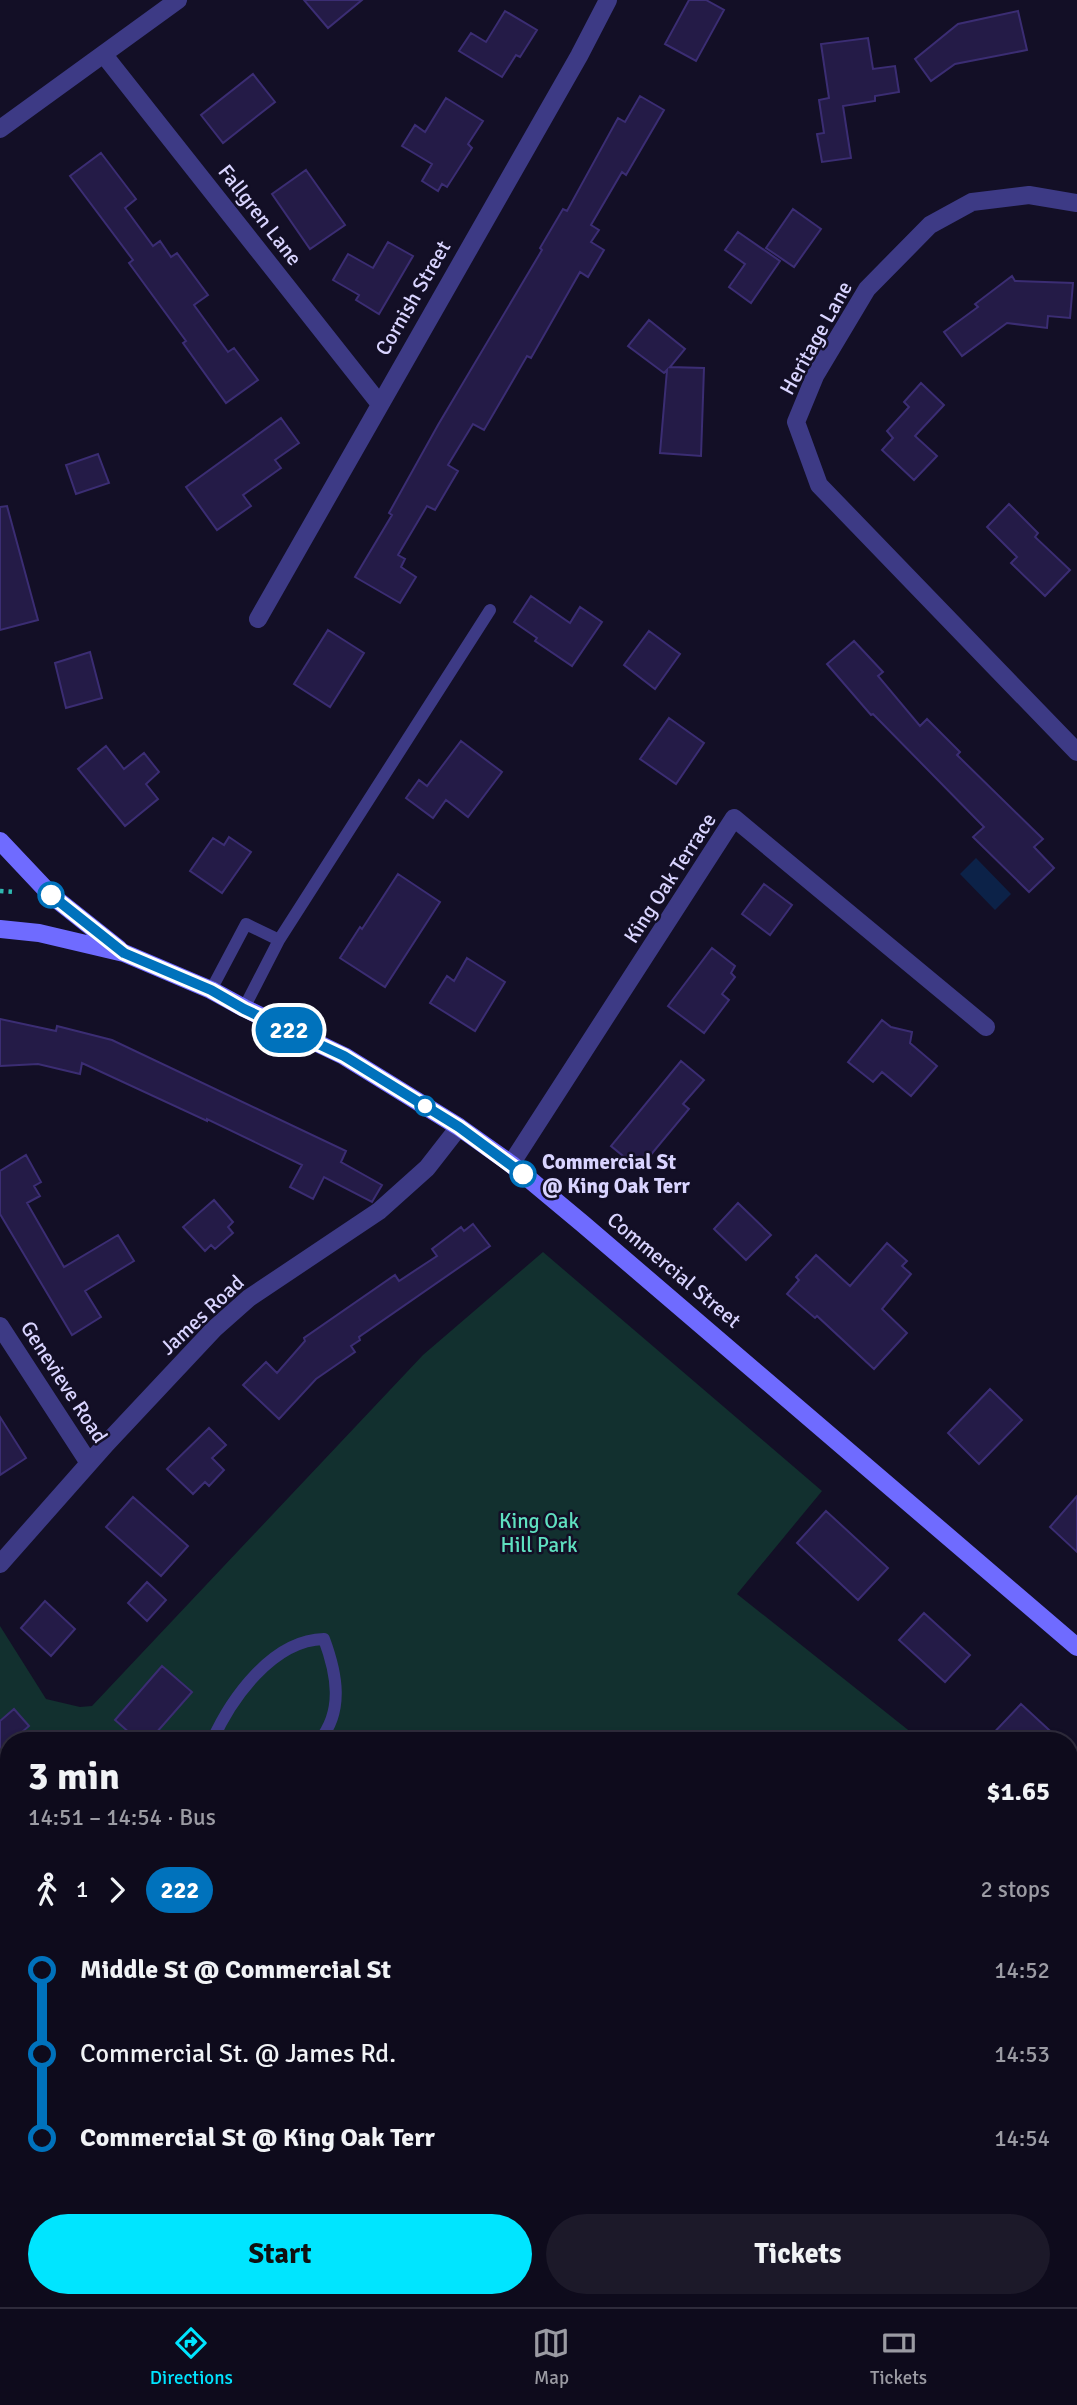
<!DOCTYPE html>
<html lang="en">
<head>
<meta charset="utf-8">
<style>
  :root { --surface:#0e0b1c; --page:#1c1929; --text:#f1f3f6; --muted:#9b9ba3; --line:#2e2b3b; --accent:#00e5ff }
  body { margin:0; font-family:Signika,sans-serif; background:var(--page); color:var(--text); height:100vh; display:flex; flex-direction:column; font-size:26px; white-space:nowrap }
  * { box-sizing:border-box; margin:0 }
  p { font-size:23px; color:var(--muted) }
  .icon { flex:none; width:38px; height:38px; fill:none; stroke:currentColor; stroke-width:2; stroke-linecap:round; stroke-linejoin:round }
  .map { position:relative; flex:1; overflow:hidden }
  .sheet { position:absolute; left:0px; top:1732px; width:1078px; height:576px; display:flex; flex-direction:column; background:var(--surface); border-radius:28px 28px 0 0; box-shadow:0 4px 10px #0003,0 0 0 2px var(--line) }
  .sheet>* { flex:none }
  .badge { padding:0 14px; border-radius:23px; font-size:24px; line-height:46px }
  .map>.badge { position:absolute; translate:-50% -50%; box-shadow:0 0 0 4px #fff }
  .legs { display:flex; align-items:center; gap:10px; height:77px; padding:0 28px; font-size:23px }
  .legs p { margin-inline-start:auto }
  .summary { display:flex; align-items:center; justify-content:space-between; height:119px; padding:0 28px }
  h1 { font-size:38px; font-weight:700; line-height:52px }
  .cta { display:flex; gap:14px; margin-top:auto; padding:14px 28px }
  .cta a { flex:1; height:80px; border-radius:42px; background:var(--accent); color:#111; font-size:28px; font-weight:700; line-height:80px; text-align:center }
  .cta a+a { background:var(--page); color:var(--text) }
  ul { padding:0 28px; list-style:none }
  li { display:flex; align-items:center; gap:24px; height:84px; font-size:26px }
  li i { display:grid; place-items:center; width:10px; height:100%; margin:0 9px; background:currentColor }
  li i::after { content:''; width:18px; height:18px; margin:-9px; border:5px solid; border-radius:50%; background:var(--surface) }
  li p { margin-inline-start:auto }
  li:first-child i { background:linear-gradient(#0000 50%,currentColor 0) }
  li:last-child i { background:linear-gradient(currentColor 50%,#0000 0) }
  .tabs { display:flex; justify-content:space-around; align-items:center; height:98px; border-top:2px solid var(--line); background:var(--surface); font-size:19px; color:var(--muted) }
  .tabs a { display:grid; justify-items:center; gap:4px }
  .tabs .active { color:var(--accent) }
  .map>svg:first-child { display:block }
</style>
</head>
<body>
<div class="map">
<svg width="1077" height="2307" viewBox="0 0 1077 2307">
  <rect width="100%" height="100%" fill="#130f26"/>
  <path fill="#12302f" d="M543,1252l279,239 -85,103 185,147h-913v491l-9,-7v-599l46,73 34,8 12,-1 331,-351z
    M1069,1859l8,6v442h-976l-9,-7h977z"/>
  <path fill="#0c2248" d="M976,858l35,36 -16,16 -35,-36z"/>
  <path fill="#241b47" stroke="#3b2d73" stroke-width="2" d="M304,0h58l-34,28z
    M689,0h17l18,10 -28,51 -31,-17z
    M505,11l32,19 -17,27 -4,-2 -14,22 -43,-26 12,-18 15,9z
    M1018,11l9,39 -72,14 -24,17 -16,-22 43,-35z
    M868,38l5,31 22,-3 4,26 -24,4v5l-32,5 8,52 -29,4 -5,-28 7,-1 -5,-33 10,-2 -8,-54z
    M253,74l22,28 -52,41 -22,-28z
    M640,96l24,14 -38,65 -4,-3 -31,53 8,5 -8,12 13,8 -16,27 -8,-5 -49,86 -4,-2 -43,74 -11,-6 -25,41 10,6 -23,39 -8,-4 -29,49 7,4 -4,8 15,10 -16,26 -45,-26 37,-62 -3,-2 49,-88 104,-175 -2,-2 23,-39 4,2 51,-93 7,4z
    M446,98l37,23 -15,23 4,4 -25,39 -5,-3 -4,7 -16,-10 10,-17 -30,-18 13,-21 10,7z
    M101,153l35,46 -11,9 28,38 7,-5 11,16 6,-4 31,42 -14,10 34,47 6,-4 24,32 -32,23 -43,-60 3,-2 -57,-78 4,-3 -63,-84z
    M306,170l39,55 -35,24 -38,-55z
    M793,209l28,20 -27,38 -28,-19z
    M738,232l42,29 -29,42 -22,-16 16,-23 -20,-14z
    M388,242l25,14 -34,58 -23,-14 3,-5 -26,-15 15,-26 25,14z
    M1012,276l3,5 58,2 -3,35 -22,-2 -1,12 -40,-5 -45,33 -18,-24 34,-25 -3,-3z
    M649,320l36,29 -15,18 34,1 -3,88 -41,-3 7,-83 -3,3 -36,-27z
    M921,383l23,22 -29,31 22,20 -23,24 -32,-30 11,-12 -6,-7 22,-24 -5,-5z
    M281,418l18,25 -24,17 6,8 -38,27 8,11 -34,24 -31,-43z
    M98,454l11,29 -33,11 -10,-29z
    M1009,504l29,29 -3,4 35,33 -25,26 -34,-33 6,-6 -30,-30z
    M7,506l31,114 -38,10v-123z
    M531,596l39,27 10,-16 22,15 -30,44 -37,-25 2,-3 -23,-16z
    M328,630l36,23 -34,54 -36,-23z
    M649,631l31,23 -25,35 -31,-24z
    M854,641l29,31 -5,4 42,50 7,-7 33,33 -3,3 86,84 -9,8 20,21 -25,24 -56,-55 11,-10 -111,-113 -2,1 -44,-51z
    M90,652l12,46 -36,10 -11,-45z
    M669,718l35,25 -28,41 -36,-25z
    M461,741l41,31 -34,45 -22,-17 -13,18 -27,-20 13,-18 8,6z
    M106,746l18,23 20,-16 15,19 -13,12 12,15 -33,27 -47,-57z
    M229,837l22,15 -29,41 -32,-22 23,-33 11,7z
    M398,874l42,28 -55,85 -45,-29 20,-31 2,2z
    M764,884l28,21 -22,30 -28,-21z
    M712,948l23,18 -4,7 4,4 -13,17 7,6 -25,33 -36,-27z
    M467,958l38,24 -30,49 -45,-28 17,-27 7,5z
    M0,1019l56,12 1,-5 55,14 234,111 -5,11 41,23 -10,17 -48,-25 -11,22 -23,-12 12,-22 -95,-46v2l-125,-58 -2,11 -42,-10 -38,2z
    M882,1020l9,7 21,5 -2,11 27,23 -26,30 -29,-24 -9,10 -25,-20z
    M681,1061l23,19 -21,24 6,5 -50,60 -28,-23z
    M26,1155l15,27 -7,4 6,10 -13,7 37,64 54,-32 16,26 -49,30 16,26 -29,18 -72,-121v-43z
    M214,1200l19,22 -5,5 5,6 -18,16 -4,-4 -6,6 -22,-24z
    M738,1203l33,32 -25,25 -32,-31z
    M473,1224l17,22 -131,91 1,3 -9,6 4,6 -39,27 -37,40 -36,-34 23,-23 11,11 28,-32 -1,-3 91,-63 4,6 38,-25 -5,-7 29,-22 3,4z
    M887,1243l20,18 -5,5 9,8 -29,35 25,24 -33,36 -57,-53 -2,2 -28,-24 12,-14 -3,-3 20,-22 34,31z
    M990,1389l32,31 -43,44 -31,-31z
    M0,1417l26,41 -26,17z
    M209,1428l17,17 -14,13 12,12 -15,16 -4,-4 -12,12 -26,-25z
    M1077,1496v56l-27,-25z
    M133,1497l55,49 -27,30 -55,-49z
    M826,1511l62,57 -30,32 -61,-57z
    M147,1582l19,18 -19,21 -19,-18z
    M45,1601l30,28 -24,27 -30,-28z
    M924,1613l46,42 -25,27 -46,-42z
    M162,1666l30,26 -43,49h-10l-24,-21z
    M1021,1704l40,37h-75z
    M14,1709l15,17 -29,25v-30z"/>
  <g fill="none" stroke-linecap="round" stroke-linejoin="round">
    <path stroke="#2fb8b0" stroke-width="4.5" stroke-dasharray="3.5 5" stroke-linecap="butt" d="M0,891l15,1
      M513,2300l11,7
      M715,2307l6,-7"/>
    <path stroke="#3d3a85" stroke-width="12" d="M211,990l35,-66 33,16
      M244,1008l35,-68 211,-330
      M212,1741c19,-42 60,-101 112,-102 13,35 20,72 -5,102
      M0,1826l9,6
      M0,1973h9"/>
    <path stroke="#3d3a85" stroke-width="18" d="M104,55l275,348
      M0,129l178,-129
      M1077,203l-48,-8 -57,7 -42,23 -63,64 -52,87 -19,46 23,63 258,267
      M258,619l321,-563 29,-56
      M511,1164l223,-346 252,209
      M0,1326l89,137
      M0,1564l107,-121 107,-114 35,-31 130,-87 48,-43 32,-41"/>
    <path stroke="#6f6bff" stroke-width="18" d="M0,841l51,54 68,54
      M0,929l39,4 85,20 87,37 33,18 100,48 115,71 52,37 72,60 494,423"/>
  </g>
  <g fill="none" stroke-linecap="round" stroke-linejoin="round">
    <defs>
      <path id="line-1" d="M51,895l73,58 87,37 33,19 100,47 115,71 64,47"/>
    </defs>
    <use href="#line-1" stroke="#fff" stroke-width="16"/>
    <use href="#line-1" stroke="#0072bc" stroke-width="10"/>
  </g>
  <g fill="#fff" stroke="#0072bc" stroke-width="3.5">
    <circle cx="51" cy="895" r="12"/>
    <circle cx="425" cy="1106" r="9"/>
    <circle cx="523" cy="1174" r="12"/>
  </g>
  <g text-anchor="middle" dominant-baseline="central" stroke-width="5" stroke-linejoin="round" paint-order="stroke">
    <g font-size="21" fill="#d9d4ff" stroke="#130f26">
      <text transform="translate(260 215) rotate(52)">Fallgren Lane</text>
      <text transform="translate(413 298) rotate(-60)">Cornish Street</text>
      <text transform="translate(816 338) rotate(-61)">Heritage Lane</text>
      <text transform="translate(670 878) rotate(-57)">King Oak Terrace</text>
      <text transform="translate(674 1270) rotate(40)">Commercial Street</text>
      <text transform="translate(202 1315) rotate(-43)">James Road</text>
      <text transform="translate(64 1382) rotate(57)">Genevieve Road</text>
    </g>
    <g font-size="21" font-weight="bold" fill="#d9d4ff" stroke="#130f26" text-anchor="start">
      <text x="542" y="1162">Commercial St<tspan x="542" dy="24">@ King Oak Terr</tspan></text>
    </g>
    <g font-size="21" fill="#5fe0c0" stroke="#130f26">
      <text x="539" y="1521">King Oak<tspan x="539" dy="24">Hill Park</tspan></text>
    </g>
  </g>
</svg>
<b class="badge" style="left:289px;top:1030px;background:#0072bc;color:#fff">222</b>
<section class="sheet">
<div class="summary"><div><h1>3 min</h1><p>14:51 – 14:54 · Bus</p></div><b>$1.65</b></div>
<div class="legs"><svg class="icon" aria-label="walk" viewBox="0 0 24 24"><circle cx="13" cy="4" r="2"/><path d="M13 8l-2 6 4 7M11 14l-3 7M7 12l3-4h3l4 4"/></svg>1<svg class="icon" aria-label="forward" viewBox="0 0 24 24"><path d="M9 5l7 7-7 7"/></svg><b class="badge" style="background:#0072bc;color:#fff">222</b><p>2 stops</p></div>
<ul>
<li><i style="color:#0072bc"></i><b>Middle St @ Commercial St</b><p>14:52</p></li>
<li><i style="color:#0072bc"></i><span>Commercial St. @ James Rd.</span><p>14:53</p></li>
<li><i style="color:#0072bc"></i><b>Commercial St @ King Oak Terr</b><p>14:54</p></li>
</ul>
<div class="cta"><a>Start</a><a>Tickets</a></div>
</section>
</div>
<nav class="tabs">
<a class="active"><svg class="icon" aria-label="directions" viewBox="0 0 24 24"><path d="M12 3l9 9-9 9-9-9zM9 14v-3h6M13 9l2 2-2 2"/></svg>Directions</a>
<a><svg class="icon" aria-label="map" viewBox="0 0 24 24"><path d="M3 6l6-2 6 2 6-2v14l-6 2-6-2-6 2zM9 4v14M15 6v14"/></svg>Map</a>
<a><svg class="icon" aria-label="tickets" viewBox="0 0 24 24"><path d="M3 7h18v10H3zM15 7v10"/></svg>Tickets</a>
</nav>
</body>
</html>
